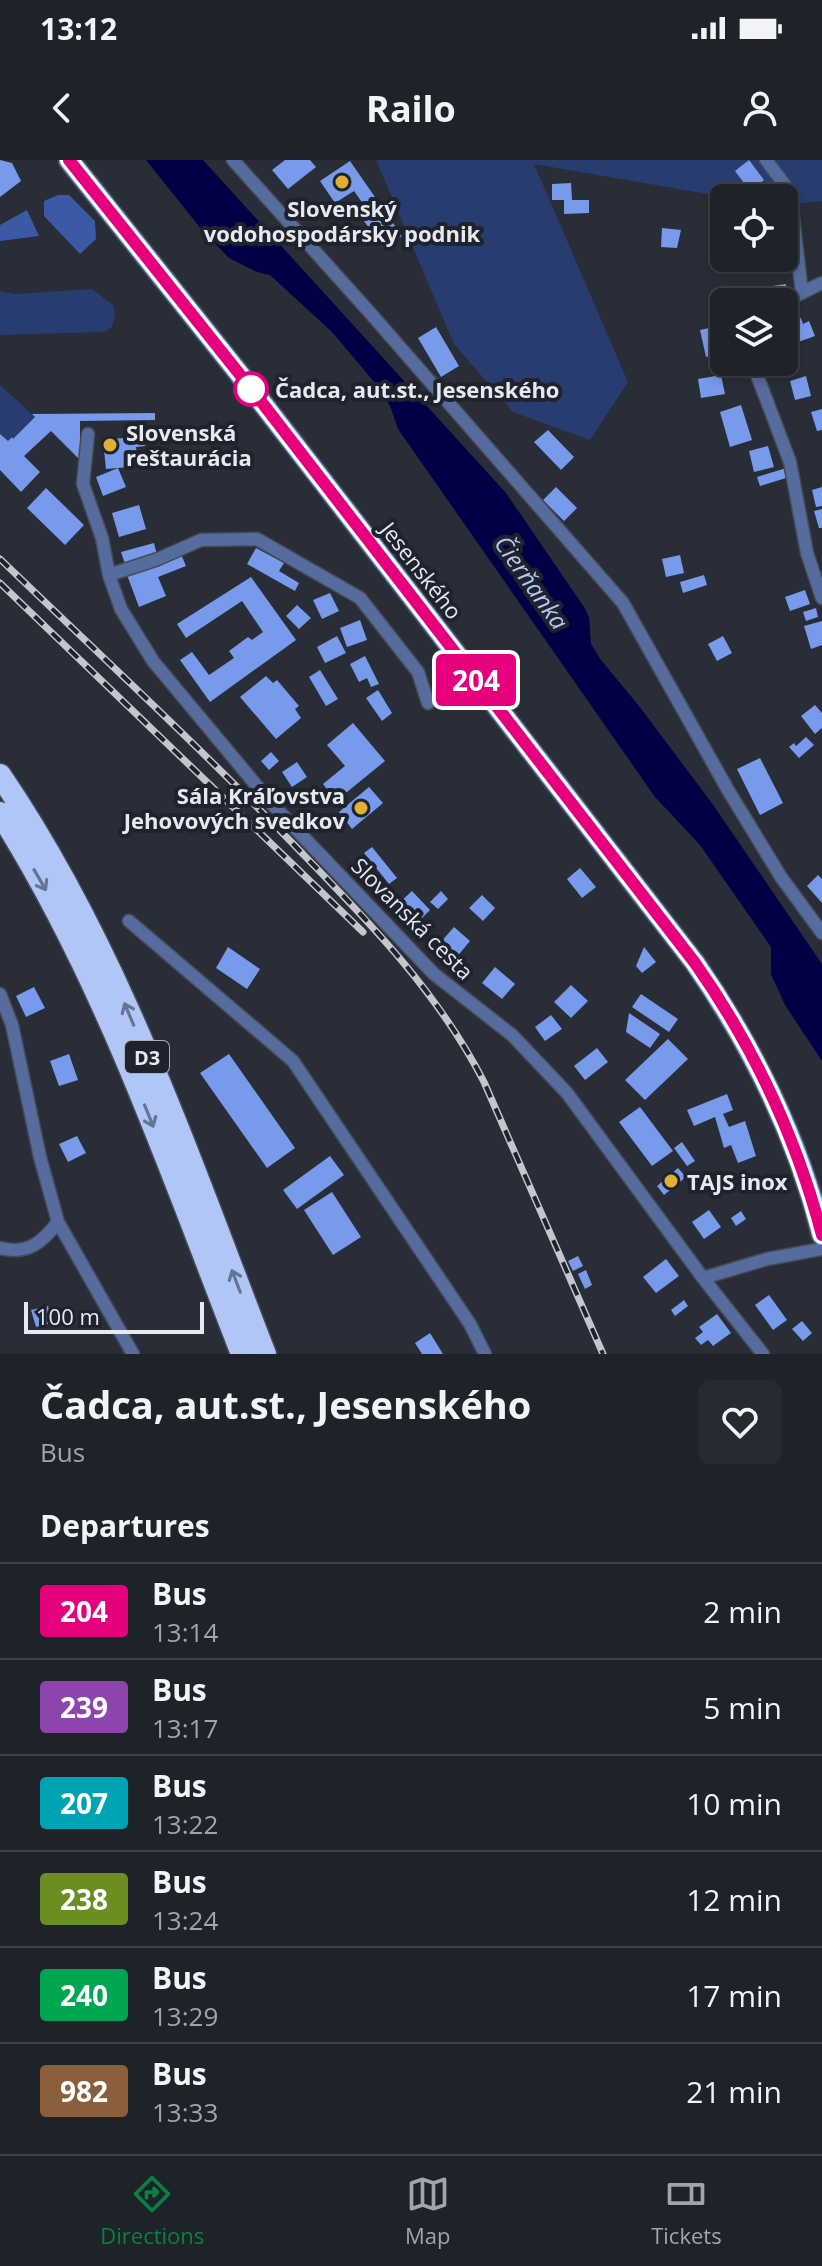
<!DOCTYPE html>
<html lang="en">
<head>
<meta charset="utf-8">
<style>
  :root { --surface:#1e2229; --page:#262a31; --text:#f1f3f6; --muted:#a1a4a8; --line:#3c3f46; --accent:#0b8043 }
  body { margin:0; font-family:"Open Sans",sans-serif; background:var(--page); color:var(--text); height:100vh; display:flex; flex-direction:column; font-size:30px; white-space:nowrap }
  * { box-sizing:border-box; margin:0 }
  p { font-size:26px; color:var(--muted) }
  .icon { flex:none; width:44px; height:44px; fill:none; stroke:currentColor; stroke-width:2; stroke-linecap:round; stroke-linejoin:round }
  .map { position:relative; height:1194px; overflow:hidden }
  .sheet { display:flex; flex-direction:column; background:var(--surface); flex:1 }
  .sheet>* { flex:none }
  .badge { padding:0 16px; border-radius:6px; font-size:28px; line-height:52px }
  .tools { position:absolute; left:710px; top:24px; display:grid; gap:16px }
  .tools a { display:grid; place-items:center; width:88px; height:88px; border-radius:12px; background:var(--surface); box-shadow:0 4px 12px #0003,0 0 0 2px var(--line); font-size:40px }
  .scale { position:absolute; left:24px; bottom:20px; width:180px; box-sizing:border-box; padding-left:8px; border:4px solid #e5e9f0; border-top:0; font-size:22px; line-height:28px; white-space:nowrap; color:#e5e9f0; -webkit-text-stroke:6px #1e232d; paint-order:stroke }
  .map>.badge { position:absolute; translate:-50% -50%; box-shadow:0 0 0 4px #fff }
  h2 { padding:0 40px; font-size:30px; line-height:72px }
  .round { display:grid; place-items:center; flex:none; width:84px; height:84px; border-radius:12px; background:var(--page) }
  .head { display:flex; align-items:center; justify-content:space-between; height:136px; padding:0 40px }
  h1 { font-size:38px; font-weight:700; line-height:60px }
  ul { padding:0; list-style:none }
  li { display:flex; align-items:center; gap:24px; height:96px; padding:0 40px; border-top:2px solid var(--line) }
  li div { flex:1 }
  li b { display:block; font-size:30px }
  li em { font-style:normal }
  li .badge { min-width:88px; font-weight:700; text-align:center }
  .status { display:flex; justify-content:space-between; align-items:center; height:56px; padding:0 40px; background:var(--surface); direction:ltr }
  .status svg { height:22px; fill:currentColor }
  header { display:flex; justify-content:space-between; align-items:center; height:104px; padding:0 40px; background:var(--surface); font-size:36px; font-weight:700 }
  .menu { display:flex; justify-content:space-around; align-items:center; height:112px; border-top:2px solid var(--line); background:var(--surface); font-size:22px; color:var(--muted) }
  .menu a { display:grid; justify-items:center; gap:4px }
  .menu .current { color:var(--accent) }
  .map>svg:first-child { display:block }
</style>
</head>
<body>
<div class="status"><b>13:12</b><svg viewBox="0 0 49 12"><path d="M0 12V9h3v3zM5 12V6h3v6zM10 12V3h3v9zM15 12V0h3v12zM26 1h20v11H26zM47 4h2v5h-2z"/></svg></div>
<header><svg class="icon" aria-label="back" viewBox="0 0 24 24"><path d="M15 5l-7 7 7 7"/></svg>Railo<svg class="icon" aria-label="person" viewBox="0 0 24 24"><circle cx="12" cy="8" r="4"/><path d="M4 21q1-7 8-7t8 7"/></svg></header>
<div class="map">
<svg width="822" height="1194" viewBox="0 0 822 1194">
  <rect width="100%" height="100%" fill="#282d37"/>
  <path fill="#283c6f" d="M376,0h446v41l-38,4v-7h-53l-197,-34 94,218 -38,58 -77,-28 -59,-68z
    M92,129l21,16 2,11 -3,11 -8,5 -104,3v-44l14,3z
    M0,225l35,32 -22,22 -2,-2 -3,4 -8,-7z"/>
  <path fill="#3c59a4" d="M58,35h11l26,26 1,18 -16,15 -36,-38v-15z
    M27,50l12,26 -39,5v-16z"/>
  <path fill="#020047" d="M146,0h57l303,333 78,114 5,10 2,27 10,16 38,46 72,96 111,162v97l-37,-56 -14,-31v-27l-71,-102 -45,-48 -257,-368 -8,-23 -9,-16 -49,-58 -62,-57 -13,-3 -28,-14 -27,-28z"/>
  <path fill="#789aeb" d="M0,0l12,3 9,18 -21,16z
    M285,0h25l6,7 -28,22 -16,-19z
    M749,0l15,20 -14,11 -15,-20z
    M350,1l52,75 -18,13 -20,-28 7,-6 -17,-24 -19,12 -15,-22z
    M571,23l1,17h17v13l-25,1v-14h-12v-16z
    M662,68l19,2 -4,18 -16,-1z
    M786,124l1,11 -21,3v-11z
    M739,133l1,9h-16l-1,18 -5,-23z
    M801,158l2,6 6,-3 6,15 -25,9 -6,-20z
    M436,167l23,39 -18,11 -23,-39z
    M709,168l6,27 -9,2 -6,-27z
    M721,215l4,19 -24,4 -3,-19z
    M806,216l5,20 -16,4 -5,-19z
    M741,245l11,35 -22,7 -10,-35z
    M822,249v21l-5,1 -6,-19z
    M155,253v7l-75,1v39l-29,-29 -27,25 16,16 -19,20 -21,-22v-36l8,7 4,-4 1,2 22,-22 -3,-3z
    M548,270l26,27 -13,13 -27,-28z
    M144,276l1,10 -9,1 2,19 -20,2 8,19 -23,9 -7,-19 22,-9 -12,1 -3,-29z
    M768,286l6,21 -20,5 -5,-21z
    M786,308l3,9 -29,9 -3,-9z
    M556,327l21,21 -13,13 -21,-21z
    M822,327v19l-6,1 -4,-17z
    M46,328l38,37 -19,20 -38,-37z
    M139,345l7,24 -27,8 -7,-24z
    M822,349v19h-3l-5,-17z
    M154,383l3,12 -32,9 -4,-12z
    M256,388l28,15 -5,8 20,12 -4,8 -48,-27z
    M181,394l5,12 -28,11 8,19 -27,11 -12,-32z
    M680,395l4,18 -18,4 -4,-18z
    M704,415l3,10 -24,8 -3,-11z
    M251,417l45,63 -86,62 -30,-42 12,-8 17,23 25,-17 -5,-7 19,-14 4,3 11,-8 -21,-31 -56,37 -9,-14z
    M805,430l5,14 -20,7 -5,-14z
    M330,433l9,18 -17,8 -9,-19z
    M297,445l14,13 -12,11 -13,-13z
    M816,448l2,9 -12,4 -3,-9z
    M360,460l7,20 -20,7 -7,-19z
    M822,461v24l-11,4 -7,-23z
    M337,476l9,17 -21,10 -8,-16z
    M723,476l9,17 -15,8 -9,-17z
    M365,496l14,28 -8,3 -4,-9 -8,4 -9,-18z
    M320,510l18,29 -12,7 -17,-29z
    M266,516l7,7 4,-3 22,26 -4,3 6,9 -25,21 -36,-42z
    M378,530l14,23 -10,8 -16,-23z
    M815,545l7,8v15l-7,6 -14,-18z
    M353,563l32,38 -49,40 -13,-17 22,-18 -18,-21z
    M806,577l8,8 -15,13 -10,-11 5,-4 2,3z
    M271,592l8,9 -10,9 -8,-9z
    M760,598l23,45 -23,12 -23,-46z
    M297,602l10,15 -15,10 -10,-15z
    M369,627l14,16 -31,26 -13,-17z
    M372,687l25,31 -8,6 -25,-31z
    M580,708l16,19 -14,11 -15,-19z
    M818,715l4,4v24l-15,-17z
    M412,731l18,19 -13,13 -19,-19z
    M441,731l7,8 -10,10 -8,-7z
    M482,735l13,13 -12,13 -14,-13z
    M454,767l16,14 -14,17 -17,-14z
    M228,787l32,22 -13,20 -31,-21z
    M644,787l12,15 -14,11 -6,-7z
    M495,807l20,17 -13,15 -20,-16z
    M571,825l17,16 -17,17 -17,-16z
    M34,827l11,21 -19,9 -10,-21z
    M641,834l37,25 -9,13 -37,-25z
    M629,853l31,21 -10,14 -24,-16z
    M551,855l11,14 -17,12 -10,-14z
    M668,879l20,20 -43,41 -20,-20z
    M597,888l11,14 -23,18 -11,-14z
    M69,894l9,26 -19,6 -9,-25z
    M229,894l66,94 -28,20 -67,-95z
    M727,934l6,16 -10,4 6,13 16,-6 11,35 -18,7 -7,-18 -7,3 -9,-31 -21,9 -7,-16z
    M640,947l33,44 -21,15 -33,-44z
    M77,976l9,17 -18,9 -9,-18z
    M682,982l13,19 -8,5 -13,-18z
    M330,996l14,19 -47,34 -14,-19z
    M678,1008l8,9 -22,18 -7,-9z
    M332,1032l29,45 -28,18 -29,-45z
    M709,1050l12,17 -17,12 -12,-17z
    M741,1051l5,8 -10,7 -5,-8z
    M578,1096l5,10 -10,5 -5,-10z
    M666,1099l13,17 -23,17 -13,-16z
    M586,1110l6,15 -7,4 -7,-15z
    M769,1135l18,25 -14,10 -18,-25z
    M684,1140l4,6 -13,10 -4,-6z
    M48,1146l4,17 -16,4 -5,-17z
    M717,1154l14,19 -18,13 -5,-6 -7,5 -6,-7 8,-6 -4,-5z
    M802,1161l10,12 -9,8 -11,-12z
    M430,1173l13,21h-21l-7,-11z"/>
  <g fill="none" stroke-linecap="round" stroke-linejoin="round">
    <defs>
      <path id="street" d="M233,0l139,155 251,288 105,187 53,87 41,56
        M766,0l22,29 3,11 11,93
        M783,142l39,-19
        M758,202l-1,13 33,87 17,91 15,45
        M88,274l-5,50 19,54 7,37 12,34 32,52 119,143 162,170 78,61 55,58 136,185 60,76
        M109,415l49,-16 43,-19 56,-1 103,59 58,74 10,31
        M129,761l164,140 177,263 15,30
        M0,834l12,31 28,132 18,65 75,132
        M0,1088c27,7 42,-5 58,-26
        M703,1118l64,-19 55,-10"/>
      <path id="primary" d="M69,0l184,231 442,572c58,84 102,173 127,272"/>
      <path id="highway" d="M0,615c120,176 188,382 265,579
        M0,653c106,168 170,357 242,541"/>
    </defs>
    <use href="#street" stroke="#464b55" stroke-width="15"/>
    <use href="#primary" stroke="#464b55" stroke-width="23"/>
    <use href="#highway" stroke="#464b55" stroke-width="25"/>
    <use href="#street" stroke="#566c9e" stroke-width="12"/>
    <use href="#primary" stroke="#87aafd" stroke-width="20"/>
    <use href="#highway" stroke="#afc6f7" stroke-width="22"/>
    <defs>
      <path id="rail" d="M0,399c100,96 203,191 300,292 70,72 138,141 184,231l119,272
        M0,423l363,349"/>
    </defs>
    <use href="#rail" stroke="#c2c6cd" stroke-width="7"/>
    <use href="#rail" stroke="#1e232d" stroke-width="4" stroke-dasharray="12" stroke-linecap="butt"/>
  </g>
  <defs><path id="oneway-shaft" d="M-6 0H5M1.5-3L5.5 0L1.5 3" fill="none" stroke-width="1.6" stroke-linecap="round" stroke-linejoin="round" transform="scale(2)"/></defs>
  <g stroke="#667492">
    <use href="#oneway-shaft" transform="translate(40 720) rotate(60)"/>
    <use href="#oneway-shaft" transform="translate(129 854) rotate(-113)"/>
    <use href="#oneway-shaft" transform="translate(149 956) rotate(68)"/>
    <use href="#oneway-shaft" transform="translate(236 1121) rotate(-111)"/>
  </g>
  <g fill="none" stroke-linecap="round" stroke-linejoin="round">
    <defs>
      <path id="line" d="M69,0l184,231 442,572c59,84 101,173 127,272"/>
    </defs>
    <use href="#line" stroke="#fff" stroke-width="18"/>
    <use href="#line" stroke="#e6007e" stroke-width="12"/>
  </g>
  <g fill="#e0af34" stroke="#1e232d" stroke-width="3">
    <circle cx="342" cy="22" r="8"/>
    <circle cx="110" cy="285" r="8"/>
    <circle cx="361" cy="648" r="8"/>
    <circle cx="671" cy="1021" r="8"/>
  </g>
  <circle fill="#fff" stroke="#e6007e" stroke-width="4" cx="251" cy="229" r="16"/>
  <g text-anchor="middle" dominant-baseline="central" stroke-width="8" stroke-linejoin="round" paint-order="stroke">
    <rect fill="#1e232d" stroke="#a9aeb6" stroke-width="2" x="125" y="881" width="44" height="32" rx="6"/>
    <g font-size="20" font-weight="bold" fill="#e5e9f0">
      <text x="147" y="897">D3</text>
    </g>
    <g font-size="22" font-weight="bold" fill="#e5e9f0" stroke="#1e232d" text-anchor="start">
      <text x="342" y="48" text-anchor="middle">Slovenský<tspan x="342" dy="25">vodohospodársky podnik</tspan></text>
      <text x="126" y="272">Slovenská<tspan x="126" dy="25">reštaurácia</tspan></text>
      <text x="345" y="635" text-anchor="end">Sála Kráľovstva<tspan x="345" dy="25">Jehovových svedkov</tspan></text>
      <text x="687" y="1021">TAJS inox</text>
    </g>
    <g font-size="22" font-weight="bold" fill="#e5e9f0" stroke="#1e232d" text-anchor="start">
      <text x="275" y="229">Čadca, aut.st., Jesenského</text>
    </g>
    <g font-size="22" fill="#e5e9f0" stroke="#1e232d">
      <text transform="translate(422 410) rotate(52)">Jesenského</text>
      <text transform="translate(413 758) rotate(45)">Slovanská cesta</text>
    </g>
    <g font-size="24" font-style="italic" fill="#b5c8f1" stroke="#1e232d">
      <text transform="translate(532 422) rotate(55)">Čierňanka</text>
    </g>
  </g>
</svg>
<div class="tools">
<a><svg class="icon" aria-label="locate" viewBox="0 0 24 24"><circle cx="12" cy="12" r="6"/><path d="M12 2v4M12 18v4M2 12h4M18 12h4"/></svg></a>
<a><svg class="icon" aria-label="layers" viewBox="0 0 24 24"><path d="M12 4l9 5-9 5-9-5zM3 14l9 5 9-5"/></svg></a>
</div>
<div class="scale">100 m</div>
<b class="badge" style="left:476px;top:520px;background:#e6007e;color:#fff">204</b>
</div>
<section class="sheet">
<div class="head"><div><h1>Čadca, aut.st., Jesenského</h1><p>Bus</p></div><a class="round"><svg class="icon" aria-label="heart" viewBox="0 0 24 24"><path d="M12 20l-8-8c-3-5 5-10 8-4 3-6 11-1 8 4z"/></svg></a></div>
<h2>Departures</h2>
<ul>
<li><span class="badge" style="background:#e6007e;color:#fff">204</span><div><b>Bus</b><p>13:14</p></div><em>2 min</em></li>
<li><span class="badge" style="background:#8e44ad;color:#fff">239</span><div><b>Bus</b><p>13:17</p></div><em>5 min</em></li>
<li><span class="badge" style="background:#00a3b4;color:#fff">207</span><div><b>Bus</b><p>13:22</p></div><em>10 min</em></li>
<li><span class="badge" style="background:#6b8e23;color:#fff">238</span><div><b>Bus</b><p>13:24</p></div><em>12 min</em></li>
<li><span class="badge" style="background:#00a651;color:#fff">240</span><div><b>Bus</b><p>13:29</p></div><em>17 min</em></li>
<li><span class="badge" style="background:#8b5e3c;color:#fff">982</span><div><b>Bus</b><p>13:33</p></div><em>21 min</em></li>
</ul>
</section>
<nav class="menu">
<a class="current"><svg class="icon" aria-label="directions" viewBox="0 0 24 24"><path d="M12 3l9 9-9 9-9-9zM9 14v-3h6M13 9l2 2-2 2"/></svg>Directions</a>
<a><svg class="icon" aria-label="map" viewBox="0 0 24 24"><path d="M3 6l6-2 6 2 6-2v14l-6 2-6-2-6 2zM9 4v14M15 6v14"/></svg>Map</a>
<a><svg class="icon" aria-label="tickets" viewBox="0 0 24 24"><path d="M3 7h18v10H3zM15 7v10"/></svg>Tickets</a>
</nav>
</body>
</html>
